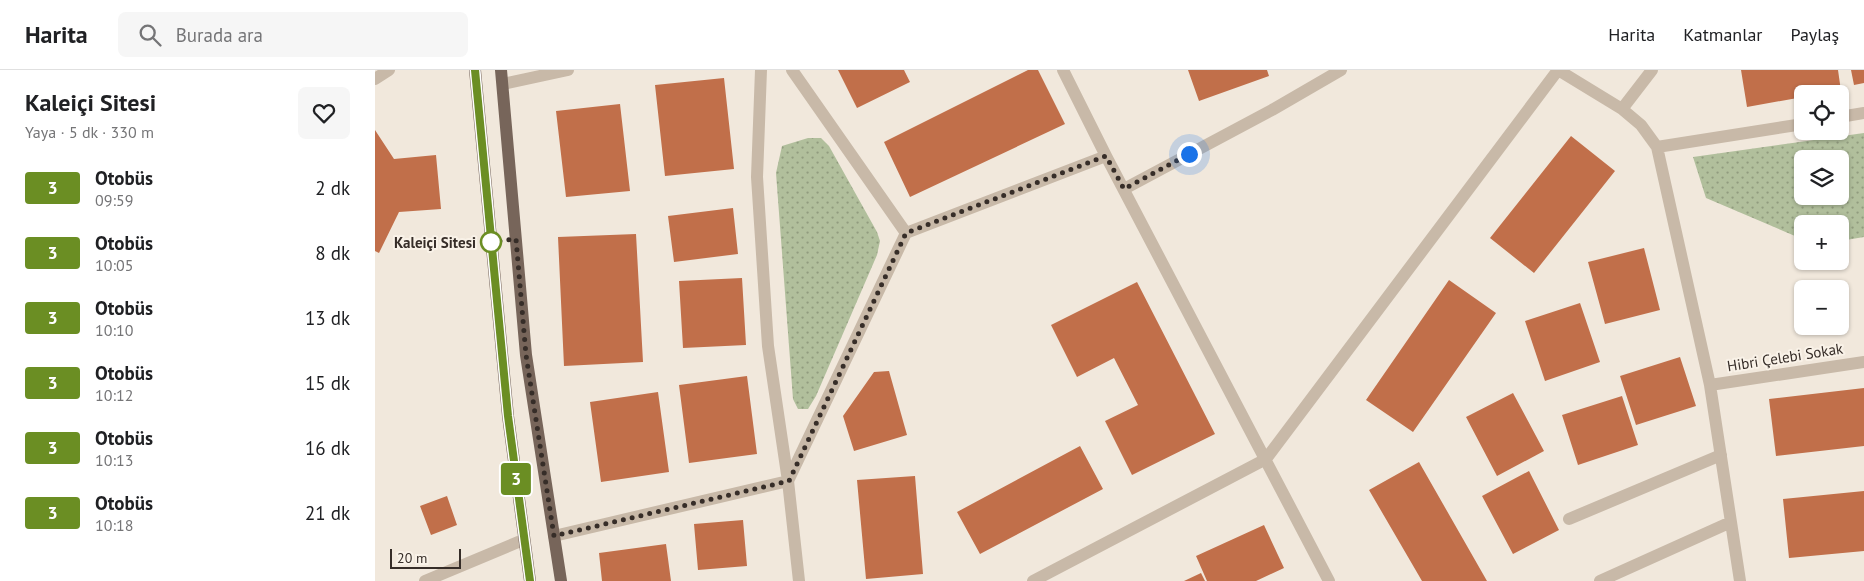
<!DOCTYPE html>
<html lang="tr">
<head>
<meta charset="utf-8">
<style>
  :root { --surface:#fff; --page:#f6f6f6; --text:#202124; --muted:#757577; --line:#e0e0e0 }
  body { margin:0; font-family:"PT Sans",sans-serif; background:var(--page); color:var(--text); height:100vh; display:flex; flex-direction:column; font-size:19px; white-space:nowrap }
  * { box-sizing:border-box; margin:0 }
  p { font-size:16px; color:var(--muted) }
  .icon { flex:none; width:28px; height:28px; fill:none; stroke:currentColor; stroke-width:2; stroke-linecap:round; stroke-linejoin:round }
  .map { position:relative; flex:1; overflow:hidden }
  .panel { display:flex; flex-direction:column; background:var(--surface); width:375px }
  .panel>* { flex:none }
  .badge { padding:0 10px; border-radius:4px; font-size:18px; line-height:32px }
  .controls { position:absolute; left:1419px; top:15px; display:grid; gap:10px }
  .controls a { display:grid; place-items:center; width:55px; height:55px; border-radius:8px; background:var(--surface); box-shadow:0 1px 4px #0004; font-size:25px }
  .scale { position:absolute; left:15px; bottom:12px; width:71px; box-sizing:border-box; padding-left:5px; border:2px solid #362d28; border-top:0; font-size:14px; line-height:18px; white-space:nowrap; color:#362d28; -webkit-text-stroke:4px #f9f2e8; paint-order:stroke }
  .you { position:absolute; width:25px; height:25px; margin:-12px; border:4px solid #fff; border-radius:50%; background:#1a73e8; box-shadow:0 0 0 8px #1a73e833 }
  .map>.badge { position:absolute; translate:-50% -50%; box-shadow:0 0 0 2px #fff }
  .round { display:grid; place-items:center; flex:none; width:52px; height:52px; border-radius:8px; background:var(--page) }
  .overview { display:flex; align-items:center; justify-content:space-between; height:85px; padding:0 25px }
  h1 { font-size:24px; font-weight:700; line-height:38px }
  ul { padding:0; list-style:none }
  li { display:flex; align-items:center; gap:15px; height:65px; padding:0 25px }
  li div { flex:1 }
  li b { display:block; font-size:19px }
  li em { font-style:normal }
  li .badge { min-width:55px; font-weight:700; text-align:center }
  header { display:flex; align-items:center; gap:30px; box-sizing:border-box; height:70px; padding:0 25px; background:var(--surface); border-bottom:1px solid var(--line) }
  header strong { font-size:24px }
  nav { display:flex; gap:28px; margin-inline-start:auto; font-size:18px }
  .search { width:350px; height:45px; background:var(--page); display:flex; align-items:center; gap:12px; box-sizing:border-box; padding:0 18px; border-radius:8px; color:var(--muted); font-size:19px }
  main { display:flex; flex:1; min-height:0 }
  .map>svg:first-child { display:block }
</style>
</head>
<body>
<header>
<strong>Harita</strong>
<div class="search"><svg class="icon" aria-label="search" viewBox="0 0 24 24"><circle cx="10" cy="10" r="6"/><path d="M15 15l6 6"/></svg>Burada ara</div>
<nav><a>Harita</a><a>Katmanlar</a><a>Paylaş</a></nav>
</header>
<main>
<section class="panel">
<div class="overview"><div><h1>Kaleiçi Sitesi</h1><p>Yaya · 5 dk · 330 m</p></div><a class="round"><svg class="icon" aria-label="heart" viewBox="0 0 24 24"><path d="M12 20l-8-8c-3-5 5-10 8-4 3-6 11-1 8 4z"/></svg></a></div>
<ul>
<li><span class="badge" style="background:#6b8e23;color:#fff">3</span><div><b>Otobüs</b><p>09:59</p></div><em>2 dk</em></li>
<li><span class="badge" style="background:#6b8e23;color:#fff">3</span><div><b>Otobüs</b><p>10:05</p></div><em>8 dk</em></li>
<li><span class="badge" style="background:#6b8e23;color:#fff">3</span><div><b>Otobüs</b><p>10:10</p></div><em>13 dk</em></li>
<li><span class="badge" style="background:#6b8e23;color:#fff">3</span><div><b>Otobüs</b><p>10:12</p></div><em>15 dk</em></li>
<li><span class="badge" style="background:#6b8e23;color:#fff">3</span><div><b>Otobüs</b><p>10:13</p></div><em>16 dk</em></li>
<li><span class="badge" style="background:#6b8e23;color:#fff">3</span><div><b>Otobüs</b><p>10:18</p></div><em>21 dk</em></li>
</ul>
</section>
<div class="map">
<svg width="1489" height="511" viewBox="0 0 1489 511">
  <defs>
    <pattern id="park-dots" width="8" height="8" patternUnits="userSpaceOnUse" patternTransform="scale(1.25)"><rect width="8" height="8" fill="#b1bf9c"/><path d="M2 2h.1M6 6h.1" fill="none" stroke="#919c7f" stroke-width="1.8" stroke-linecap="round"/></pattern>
  </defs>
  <rect width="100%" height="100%" fill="#f1e8dc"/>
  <path fill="url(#park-dots)" fill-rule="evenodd" d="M1489,63v104l-24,4v-17h-37l-1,15 -96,-41 -13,-41zM1428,89h37v37h-37z
    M433,68h13l8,8 48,86 3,9 -3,14 -61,141 -8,13h-10l-5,-10 -17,-226 6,-27z"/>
  <path fill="#c16f4a" d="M463,0h66l6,12 -53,26z
    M653,0h10l27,54 -155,73 -26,-55z
    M813,0h79l2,6 -70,25z
    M1366,0h97l3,21 -16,3h-22v3l-56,10z
    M1476,0h13v13l-10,2z
    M349,8l10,91 -69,7 -10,-91z
    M245,34l10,87 -64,6 -10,-86z
    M0,60l19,29 42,-4 5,54 -42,3 -20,41 -4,-2z
    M1196,66l44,35 -81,102 -44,-35z
    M358,138l5,46 -64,8 -6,-46z
    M261,164l7,128 -79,4 -6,-129z
    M1269,178l16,62 -55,14 -17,-62z
    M367,208l4,67 -63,3 -4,-67z
    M1074,210l47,33 -83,119 -47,-32z
    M762,212l78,152 -83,41 -27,-54 33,-16 -24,-47 -37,19 -26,-52z
    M1205,233l20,59 -55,19 -20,-60z
    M1305,287l16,49 -60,19 -16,-49z
    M514,301l18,64 -53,16 -11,-35 31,-44z
    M372,306l10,78 -68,9 -10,-78z
    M1489,318v58l-88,10 -7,-57z
    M283,322l11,80 -68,10 -11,-80z
    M1138,323l31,58 -47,25 -31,-59z
    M1247,326l16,49 -60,20 -16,-50z
    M705,376l23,43 -123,65 -23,-42z
    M1044,392l68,119h-65l-53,-91z
    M1154,401l30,59 -46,24 -31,-58z
    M540,406l8,98 -57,5 -9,-99z
    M1489,421v60l-75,7 -6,-59z
    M72,426l10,29 -26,10 -11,-29z
    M368,450l4,46 -49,4 -4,-46z
    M889,455l20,43 -28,13h-49l-11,-25z
    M291,474l5,37h-69l-3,-28z
    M826,503l4,8h-21z"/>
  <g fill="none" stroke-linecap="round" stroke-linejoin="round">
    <path stroke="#c8b9a8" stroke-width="12" d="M386,0l-4,107 11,169 20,135 11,100
      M417,0l114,163
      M688,0l43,86 223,425
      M1183,0l64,39 19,16 16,22 53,238 30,196
      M0,9l14,-9
      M128,14l65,-14
      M1247,39l30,-39
      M1465,47l24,-4
      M1282,77l146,-23
      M749,119l148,-79 69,-40
      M1335,315l154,-23
      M1194,449l152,-64
      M179,466l234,-55 118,-248 200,-77
      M50,511l98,-41
      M658,511l233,-122 292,-389
      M1225,511l131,-59"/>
    <path stroke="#77655a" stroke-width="12" d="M100,0l33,346 22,165
      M126,0l25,285 35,226"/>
  </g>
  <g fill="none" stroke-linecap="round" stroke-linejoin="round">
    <defs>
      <path id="line" d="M100,0l33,346 22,165"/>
    </defs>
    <use href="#line" stroke="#fff" stroke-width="11"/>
    <use href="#line" stroke="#6b8e23" stroke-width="8"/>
    <path stroke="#362d28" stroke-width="5" stroke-dasharray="0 9" d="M116,172l25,-3 10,116 28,181 235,-55 117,-248 200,-77 18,33 65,-35"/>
  </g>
  <circle fill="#fff" stroke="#6b8e23" stroke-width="2.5" cx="116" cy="172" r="10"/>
  <g text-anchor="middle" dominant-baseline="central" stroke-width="4" stroke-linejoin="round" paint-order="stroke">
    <g font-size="15" font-weight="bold" fill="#362d28" stroke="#f9f2e8" text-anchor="end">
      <text x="101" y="172">Kaleiçi Sitesi</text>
    </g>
    <g font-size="15" fill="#362d28" stroke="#f9f2e8">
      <text transform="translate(1410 287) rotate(-9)">Hibri Çelebi Sokak</text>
    </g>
  </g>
</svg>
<div class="controls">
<a><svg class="icon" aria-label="locate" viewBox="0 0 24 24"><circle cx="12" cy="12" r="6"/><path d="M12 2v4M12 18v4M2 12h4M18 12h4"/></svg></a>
<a><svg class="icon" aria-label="layers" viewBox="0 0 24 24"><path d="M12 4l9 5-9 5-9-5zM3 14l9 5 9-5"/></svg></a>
<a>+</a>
<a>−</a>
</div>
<div class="scale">20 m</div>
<div class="you" style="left:814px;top:84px"></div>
<b class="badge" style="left:141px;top:409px;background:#6b8e23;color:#fff">3</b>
</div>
</main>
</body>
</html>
